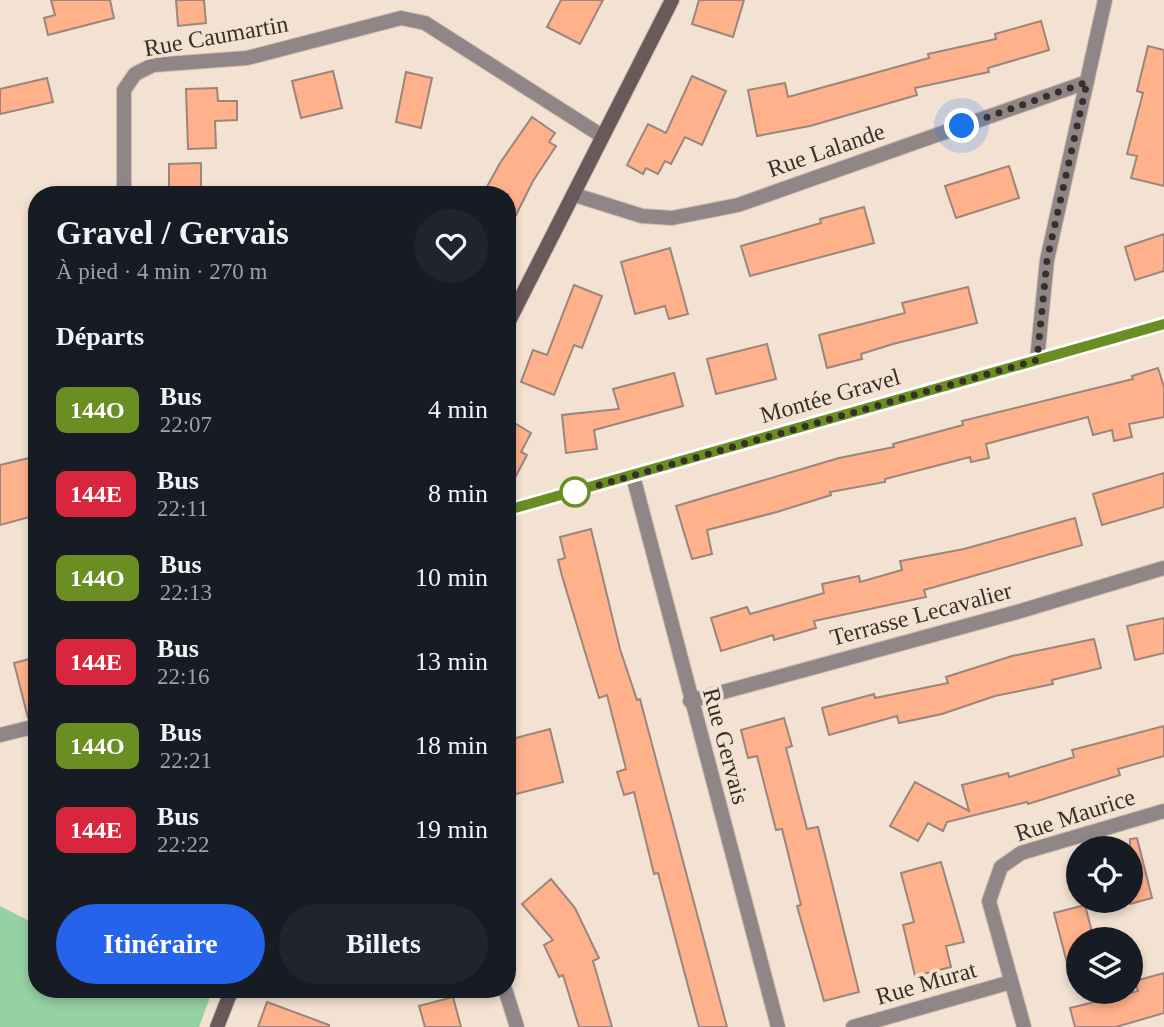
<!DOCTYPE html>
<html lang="fr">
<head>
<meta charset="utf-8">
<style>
  :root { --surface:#171b24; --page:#20242c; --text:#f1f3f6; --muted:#9ea1a6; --accent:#2563eb }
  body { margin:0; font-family:"Times New Roman",serif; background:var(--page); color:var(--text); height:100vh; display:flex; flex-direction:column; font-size:26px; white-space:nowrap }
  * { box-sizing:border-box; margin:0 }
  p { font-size:23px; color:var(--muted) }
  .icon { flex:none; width:38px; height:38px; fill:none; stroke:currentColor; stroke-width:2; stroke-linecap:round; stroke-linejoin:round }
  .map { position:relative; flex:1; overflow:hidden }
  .details { position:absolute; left:28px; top:186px; width:488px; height:812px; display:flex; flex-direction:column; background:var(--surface); border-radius:28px; box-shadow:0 4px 10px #0003 }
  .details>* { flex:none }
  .badge { padding:0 14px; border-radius:10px; font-size:24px; line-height:46px }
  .buttons { position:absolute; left:1066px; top:836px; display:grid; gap:14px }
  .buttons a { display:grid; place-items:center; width:77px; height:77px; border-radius:50%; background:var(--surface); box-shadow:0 4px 10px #0003; font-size:35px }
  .you { position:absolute; width:35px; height:35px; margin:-18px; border:5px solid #fff; border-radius:50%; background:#1a73e8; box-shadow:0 0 0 10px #1a73e833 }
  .map>.badge { position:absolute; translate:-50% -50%; box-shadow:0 0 0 4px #fff }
  h2 { padding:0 28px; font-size:26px; line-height:63px }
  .round { display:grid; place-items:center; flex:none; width:74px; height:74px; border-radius:37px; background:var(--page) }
  .summary { display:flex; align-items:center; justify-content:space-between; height:119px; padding:0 28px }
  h1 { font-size:33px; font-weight:700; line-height:52px }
  .button { display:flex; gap:14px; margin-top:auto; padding:14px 28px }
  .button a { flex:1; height:80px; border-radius:42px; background:var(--accent); color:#fff; font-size:28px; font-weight:700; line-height:80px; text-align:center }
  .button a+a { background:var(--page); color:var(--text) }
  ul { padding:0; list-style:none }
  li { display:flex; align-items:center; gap:21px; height:84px; padding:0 28px }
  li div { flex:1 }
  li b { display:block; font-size:26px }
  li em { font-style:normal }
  li .badge { min-width:77px; font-weight:700; text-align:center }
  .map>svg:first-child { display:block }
</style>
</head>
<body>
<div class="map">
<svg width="1164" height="1027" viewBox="0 0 1164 1027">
  <rect width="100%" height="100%" fill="#f3e2d2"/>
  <path fill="#95d1a1" d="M0,906l37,19v64h176l-14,38h-199z"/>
  <path fill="#ffb18b" stroke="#9a867c" stroke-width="2" d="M51,0h59l4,18 -66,17 -4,-17 11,-3z
    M176,0h28l2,23 -28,3z
    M561,0h42l-23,44 -33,-17z
    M699,0h45l-11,37 -41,-13z
    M1041,21l8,29 -61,18 1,4 -74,16 2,7 -107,31 -53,10 -9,-46 37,-7 3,14 141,-39 -1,-4 68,-15 -1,-5z
    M1148,46l16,4v136l-33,-8 6,-22 -10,-2 16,-61 -6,-2z
    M333,71l9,37 -41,10 -9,-37z
    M406,72l26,6 -11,50 -25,-6z
    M692,76l34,15 -24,54 -17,-8 -14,27 -6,-3 -7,13 -12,-6 -3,6 -16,-9 21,-41 18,9z
    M47,78l6,24 -53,12v-25z
    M217,88l1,13h19v19l-22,1 1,27 -28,1 -2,-60z
    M532,117l23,16 -6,9 7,4 -23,35 -25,50v-37h-25l17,-31z
    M201,163v31h-32v-30z
    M1009,166l10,32 -63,20 -11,-32z
    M864,207l10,36 -124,33 -9,-30 80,-23 -1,-4z
    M1164,234v37l-29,9 -10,-33z
    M670,248l18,66 -19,5 -4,-13 -30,8 -14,-52z
    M574,285l28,11 -20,52 -8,-3 -20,50 -33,-13 12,-32 14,5z
    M968,287l9,36 -84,21 -32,10 1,5 -35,9 -8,-33 86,-22 -3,-10z
    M767,344l9,35 -60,15 -9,-35z
    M1158,368l6,19v30l-35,7 3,13 -18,4 -2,-11 -19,5 -5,-18 -80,21 -22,6 3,14 -18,4 -1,-5 -85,22v3l-55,10 1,3 -54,17 -70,18 5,24 -20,5 -16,-53 163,-48 55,-11 -1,-3 70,-19 -1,-4 171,-42 -1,-3z
    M674,373l9,33 -89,24 3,19 -31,4 -4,-38 57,-6 -6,-20z
    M508,419l23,14 -10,19 6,3 -19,36z
    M37,456v59l-37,10v-60z
    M1164,473v34l-62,18 -9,-31z
    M1075,518l7,27 -158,45 2,7 -112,24 2,7 -42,12 -1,-5 -52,16 -10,-33 36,-11 3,7 74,-21 -2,-9 37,-8 1,6 42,-12 -2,-9 64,-12z
    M591,529l29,120 17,51 3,-1 87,328h-28l-41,-154 -4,1 -20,-82 -10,3 -7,-23 9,-3 -19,-74 -8,3 -37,-122 -4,-16 7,-2 -5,-21z
    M1164,618v35l-29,7 -8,-34z
    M1094,639l7,29 -49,12 1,4 -58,12 -53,18 -43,9 -2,-7 -68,19 -7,-27 52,-14 1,4 73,-15 -2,-6 66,-21z
    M37,657v60l-9,1 -14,-55z
    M784,718l8,28 -6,2 21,81 11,-2 41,165 -35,9 -27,-95 4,-1 -19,-76 -6,1 -19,-74 -9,2 -7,-28z
    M1164,726v30l-46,13 2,6 -92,29 -1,-2 -80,20 -4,9 -15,-8 -10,18 -28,-15 25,-44 54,29 -7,-26 46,-12 1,4 65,-20 -2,-7z
    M550,729l13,53 -55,14v-56z
    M1137,838l15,60 -22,6v-65z
    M941,862l23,80 -18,4 5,21 -36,9 -12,-51 11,-3 -13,-49z
    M551,879l24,29 24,50 -6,3 19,66h-33l-16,-52 -4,2 -15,-32 9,-5 -31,-36z
    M1085,905l9,35h-16v42h-6l-18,-69z
    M1164,973v40l-48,14h-41l-5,-19 68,-17 -3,-10z
    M453,997l8,30h-36l-6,-21z
    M267,1002l62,23v2h-71z"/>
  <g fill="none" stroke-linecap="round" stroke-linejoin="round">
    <defs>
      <path id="street" d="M124,194v-104l11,-16 18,-9 94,-7 154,-40 24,5 177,113
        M575,195l67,21 30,2 66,-13 349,-123
        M1037,360l10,-100 58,-260
        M633,476l145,551
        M690,701l327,-89 147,-44
        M0,735l37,-9
        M505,989l12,38
        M853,1027l158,-45
        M1024,1027l-35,-126 12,-34 20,-14 143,-42"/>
      <path id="secondary" d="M508,323l164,-323
        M508,510l656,-186
        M217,1027l15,-38"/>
    </defs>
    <use href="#street" stroke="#cdbeb0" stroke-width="16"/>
    <use href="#secondary" stroke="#cdbeb0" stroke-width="16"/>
    <use href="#street" stroke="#918687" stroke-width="14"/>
    <use href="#secondary" stroke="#68595a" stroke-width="14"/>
  </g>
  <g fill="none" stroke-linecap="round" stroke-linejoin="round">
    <defs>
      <path id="line" d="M508,510l656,-186"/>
    </defs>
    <use href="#line" stroke="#fff" stroke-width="16"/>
    <use href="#line" stroke="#6b8e23" stroke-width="10"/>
    <path stroke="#363029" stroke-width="7" stroke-dasharray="0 12.6" d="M575,492l462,-132 10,-100 40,-178 -125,44"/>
  </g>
  <circle fill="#fff" stroke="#6b8e23" stroke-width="3.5" cx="575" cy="492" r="14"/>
  <g text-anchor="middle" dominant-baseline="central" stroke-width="7" stroke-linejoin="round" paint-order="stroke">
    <g font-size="24" fill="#363029" stroke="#f3e2d2">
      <text transform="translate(216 36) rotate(-10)">Rue Caumartin</text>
      <text transform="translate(826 150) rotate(-19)">Rue Lalande</text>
      <text transform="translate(830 396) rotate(-16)">Montée Gravel</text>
      <text transform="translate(921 614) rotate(-15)">Terrasse Lecavalier</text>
      <text transform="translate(726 746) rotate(75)">Rue Gervais</text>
      <text transform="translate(1075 815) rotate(-18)">Rue Maurice</text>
      <text transform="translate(926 983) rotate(-16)">Rue Murat</text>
    </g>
  </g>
</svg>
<div class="buttons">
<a><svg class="icon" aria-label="locate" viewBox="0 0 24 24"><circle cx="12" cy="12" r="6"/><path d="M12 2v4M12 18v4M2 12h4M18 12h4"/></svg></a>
<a><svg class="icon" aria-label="layers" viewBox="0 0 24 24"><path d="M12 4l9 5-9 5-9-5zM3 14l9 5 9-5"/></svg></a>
</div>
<div class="you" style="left:962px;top:126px"></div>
<section class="details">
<div class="summary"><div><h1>Gravel / Gervais</h1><p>À pied · 4 min · 270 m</p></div><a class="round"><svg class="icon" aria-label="heart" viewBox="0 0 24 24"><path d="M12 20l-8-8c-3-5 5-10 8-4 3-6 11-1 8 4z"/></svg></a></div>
<h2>Départs</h2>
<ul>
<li><span class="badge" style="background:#6b8e23;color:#fff">144O</span><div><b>Bus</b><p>22:07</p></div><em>4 min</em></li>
<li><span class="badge" style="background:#d7263d;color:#fff">144E</span><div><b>Bus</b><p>22:11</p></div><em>8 min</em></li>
<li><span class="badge" style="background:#6b8e23;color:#fff">144O</span><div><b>Bus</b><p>22:13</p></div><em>10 min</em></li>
<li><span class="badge" style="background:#d7263d;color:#fff">144E</span><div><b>Bus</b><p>22:16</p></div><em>13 min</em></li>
<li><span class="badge" style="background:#6b8e23;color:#fff">144O</span><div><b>Bus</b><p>22:21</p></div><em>18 min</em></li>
<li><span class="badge" style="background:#d7263d;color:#fff">144E</span><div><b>Bus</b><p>22:22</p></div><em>19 min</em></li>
</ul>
<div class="button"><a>Itinéraire</a><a>Billets</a></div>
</section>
</div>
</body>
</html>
